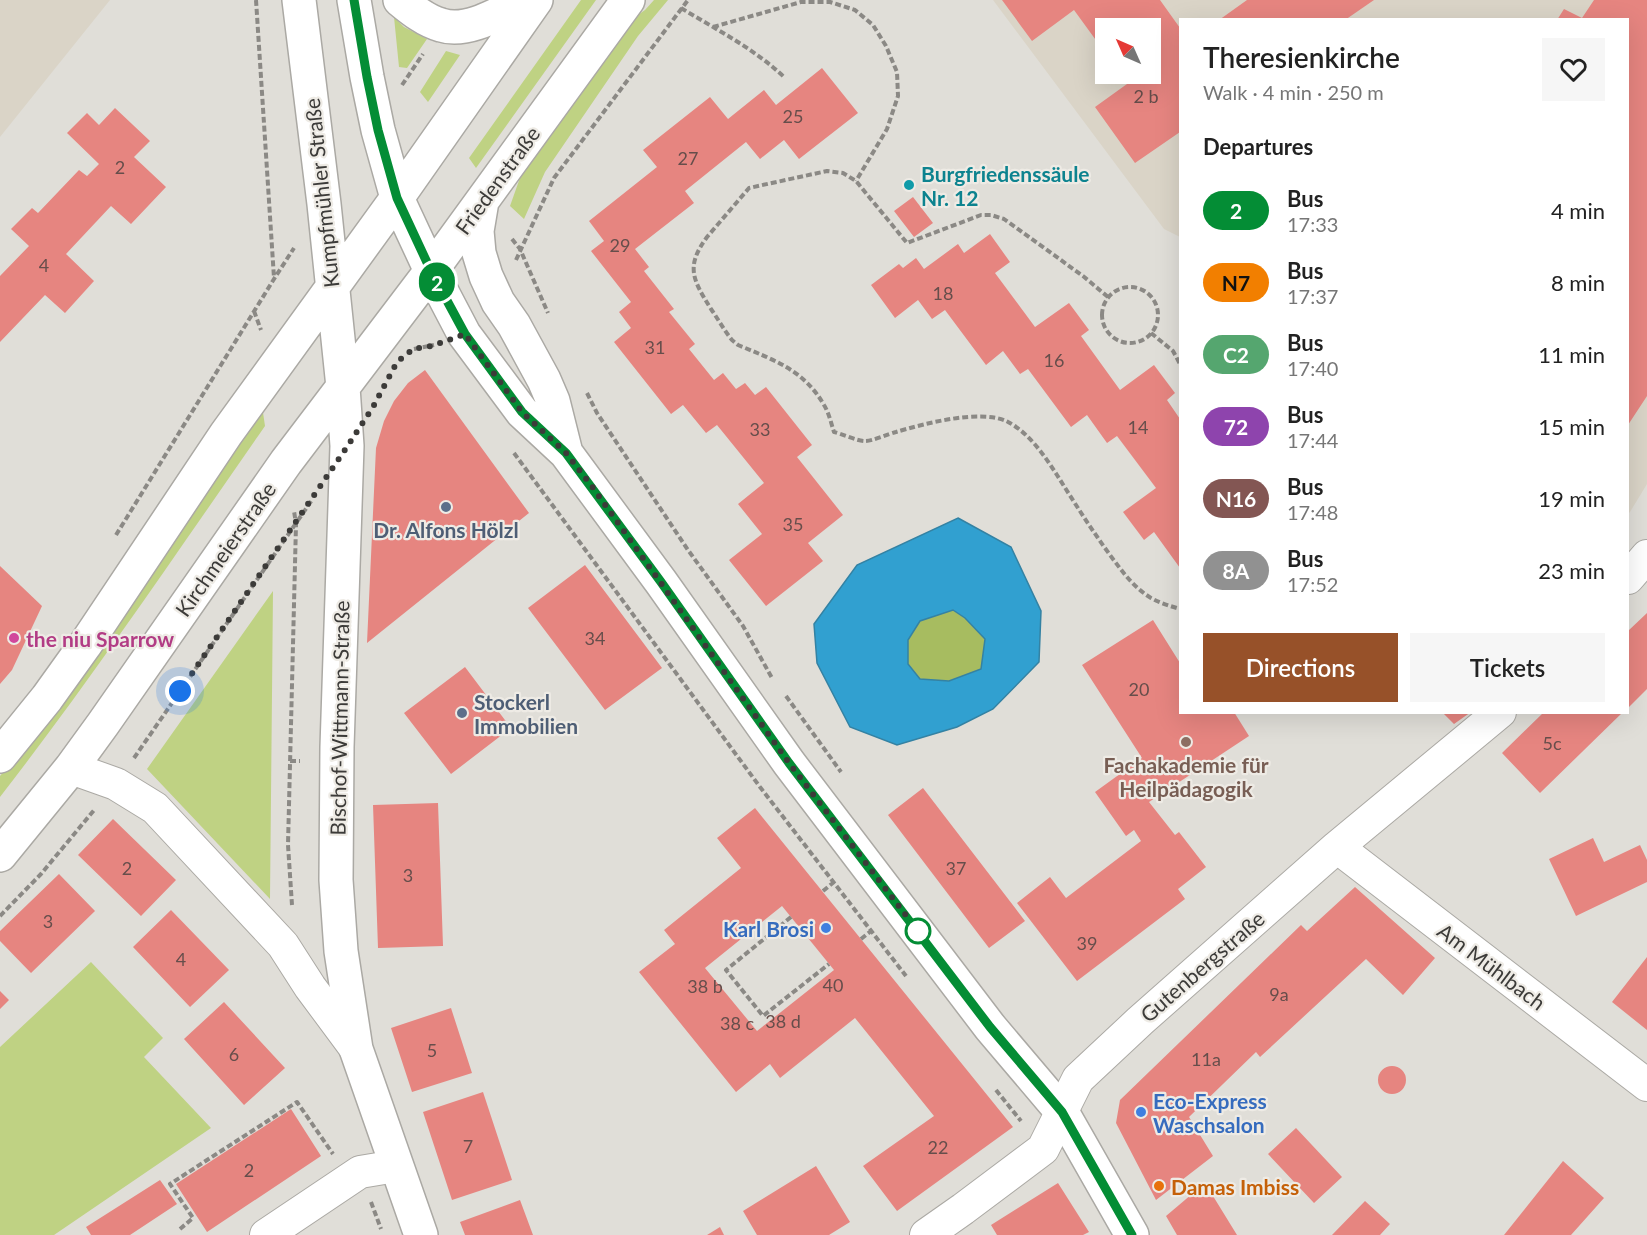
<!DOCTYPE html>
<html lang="en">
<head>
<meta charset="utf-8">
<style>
  :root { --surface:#fff; --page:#f6f6f6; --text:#222; --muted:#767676; --accent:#975129 }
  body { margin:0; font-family:Lato,sans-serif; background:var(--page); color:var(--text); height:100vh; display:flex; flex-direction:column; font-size:22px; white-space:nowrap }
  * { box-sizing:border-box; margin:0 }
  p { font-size:20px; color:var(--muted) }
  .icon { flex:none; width:33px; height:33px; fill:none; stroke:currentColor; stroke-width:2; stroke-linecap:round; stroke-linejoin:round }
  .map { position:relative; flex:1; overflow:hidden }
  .drawer { position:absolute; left:1179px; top:18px; width:450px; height:696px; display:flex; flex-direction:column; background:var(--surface); border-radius:0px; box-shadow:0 6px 24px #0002 }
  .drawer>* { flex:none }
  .badge { padding:0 12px; border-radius:20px; font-size:21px; line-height:39px }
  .needle { width:39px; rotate:315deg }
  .buttons { position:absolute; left:1095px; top:18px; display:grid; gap:12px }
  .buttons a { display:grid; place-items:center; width:66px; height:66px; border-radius:0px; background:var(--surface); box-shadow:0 6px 24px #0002; font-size:30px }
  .you { position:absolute; width:30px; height:30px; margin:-15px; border:4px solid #fff; border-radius:50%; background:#1a73e8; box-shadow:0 0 0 9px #1a73e833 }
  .map>.badge { position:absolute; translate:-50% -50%; box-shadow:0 0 0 3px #fff }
  h2 { padding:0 24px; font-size:22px; line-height:54px }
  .round { display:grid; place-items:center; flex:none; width:63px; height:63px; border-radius:0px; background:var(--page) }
  .headline { display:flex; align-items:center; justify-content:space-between; height:102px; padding:0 24px }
  h1 { font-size:28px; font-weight:600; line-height:45px }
  .cta { display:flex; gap:12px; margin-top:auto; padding:12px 24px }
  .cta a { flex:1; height:69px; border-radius:0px; background:var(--accent); color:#fff; font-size:24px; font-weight:600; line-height:69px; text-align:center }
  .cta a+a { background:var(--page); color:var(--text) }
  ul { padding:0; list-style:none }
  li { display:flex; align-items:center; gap:18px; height:72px; padding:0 24px }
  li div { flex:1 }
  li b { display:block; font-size:22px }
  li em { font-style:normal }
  li .badge { min-width:66px; font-weight:700; text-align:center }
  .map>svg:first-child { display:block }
</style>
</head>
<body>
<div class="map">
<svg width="1647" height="1235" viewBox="0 0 1647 1235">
  <rect width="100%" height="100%" fill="#e0ded8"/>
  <path fill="#dad4c7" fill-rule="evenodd" d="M0,0h110l-110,137z
    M993,0h654v484l-17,28 -2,2v-494h-448v217l-16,-8zM1106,28h44v46h-44z"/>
  <path fill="#bfd283" d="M581,0h15l-120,168 -7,-10z
    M654,0h14l-30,36 -93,136 -21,47 -14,-13 11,-31 104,-151 20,-14z
    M394,17l10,10 23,12 -20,29 -8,-1z
    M446,51l14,4 -32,47 -8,-10z
    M262,406l3,20c-87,125 -172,251 -265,371v-21l30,-36z
    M273,591l-3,308 -123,-130z
    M91,962l72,76 -19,19 67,71 -157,107h-54v-188z"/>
  <path fill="#a7bc60" d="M953,610l12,8 20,21 -4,31 -32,11 -29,-2 -12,-15v-24l12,-19z"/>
  <path fill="#31a0d0" stroke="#3482a3" stroke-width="1.5" fill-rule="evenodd" d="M958,518l53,29 30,64 -2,51 -46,47 -36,18 -60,18 -47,-18 -33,-64 -3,-39 43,-59zM953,610l12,8 20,21 -4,30 -32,12 -29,-2 -12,-15v-24l12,-19z"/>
  <path fill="#e68580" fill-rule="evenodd" d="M1002,0h158l20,28v104l-45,31 -40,-56 32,-23 -8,-10h31v-46h-44v26l-32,-44 -42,31z
    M1247,0h127l-29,20h-126z
    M1594,0h53v396l-19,29v-405h-71l7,-11 18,9z
    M822,68l36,45 -59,46 -15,-19 -24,19 -14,-17 -61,49 9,12 -59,46 14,18 -5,4 30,38 -5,3 26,32 -6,5 25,31 9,-7 13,16 9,-6 10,12 11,-8 46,58 -15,12 46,58 -35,28 15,18 -57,45 -37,-46 33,-26 -24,-30 26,-21 -47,-58 -11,8 -23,-28 -12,9 -57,-72 17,-14 -12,-16 12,-10 -40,-51 13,-10 -15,-20 68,-54 -14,-17 67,-53 18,22 36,-29 12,15z
    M115,108l35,33 -16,16 32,30 -35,37 -20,-18 -45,48 28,27 -29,32 -20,-18 -45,47v-66l29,-30 -18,-17 21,-21 6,5 41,-43 8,6 12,-12 -32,-31 20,-20 12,12z
    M913,197l20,26 -19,14 -20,-26z
    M990,234l20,28 -15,11 40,54 34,-24 20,27 -8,6 39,54 34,-25 21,28 -8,7 13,19v149l-26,-36 -10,8 -21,-28 33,-24 -39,-52 -10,7 -20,-28 -16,12 -43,-58 -8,5 -17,-23 -17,14 -41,-55 -13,9 -14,-19 -23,18 -24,-33 28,-21 4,4 13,-10 8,11 34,-25 6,9z
    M425,370l104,143 -162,130 9,-195 8,-27 10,-20 14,-18z
    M585,565l77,103 -57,42 -77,-102z
    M0,566l42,40 -30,64 -12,14z
    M1647,613v76l-19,19v-77z
    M1153,620l27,43v49h54l15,24 -100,66 26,33 4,-3 27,35 -28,22 7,10 -108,82 -60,-78 33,-26 16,21 75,-57 -7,-11 -8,6 -31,-44 47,-34 -60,-93z
    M465,667l46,61 -60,46 -47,-61z
    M1442,712h29l-17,12z
    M1544,712h79l-83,81 -38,-40z
    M923,788l102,133 -36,27 -101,-133z
    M438,803l5,143 -65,2 -5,-143z
    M755,808l258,319 -116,84 -34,-45 71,-50 -79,-98 -75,60 -10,-14 -34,28 -97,-120 36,-28 -11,-14 77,-62 -24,-30zM782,906l52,64 -77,61 -52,-63z
    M113,819l63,61 -35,36 -63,-61z
    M1593,838l11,24 36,-17 7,15v22l-71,34 -27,-57z
    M59,874l36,37 -64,62 -31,-32v-10z
    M1355,887l80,71 -32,37 -37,-36 -106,98 -4,-5 -67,65 24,39 -57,44 -40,-77 4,-23 181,-175 6,6z
    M171,910l58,60 -39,37 -57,-60z
    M1647,957v73l-35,-28z
    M0,991l9,9 -9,9z
    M224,1002l61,66 -41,37 -60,-66z
    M451,1008l21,65 -60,19 -21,-64z
    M1378 1080a14 14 0 1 1 28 0a14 14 0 1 1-28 0Z
    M483,1092l29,88 -60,20 -29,-88z
    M291,1109l30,47 -114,76 -31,-48z
    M1296,1128l46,49 -28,26 -46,-49z
    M1563,1161l41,37 -33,37h-67z
    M816,1166l34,56 -21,13h-72l-14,-24z
    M160,1180l17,24 -47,31h-39l-5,-8z
    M1058,1183l31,49 -6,3h-86l-6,-10z
    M1205,1183l32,52h-60l-11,-19z
    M520,1200l13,35h-68l-5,-13z
    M1365,1201l25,23 -10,11h-48z
    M720,1227l4,8h-17z"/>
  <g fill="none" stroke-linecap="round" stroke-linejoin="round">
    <defs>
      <path id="street" d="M1628,578l19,-22
        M71,768l45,16 39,24 128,137 27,42 46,62
        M1337,847l310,238
        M266,1235l94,-63 36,-6
        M926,1235l37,-26 80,-60 35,-70 62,-58 197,-174 163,-135"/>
      <path id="secondary" d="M299,0l25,204 19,183 4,59 -10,301 -1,133 5,71 15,98 65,186
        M354,0l13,77 11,53 19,68 34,73 33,63 58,78 44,41 95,129 128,181 201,264 72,85 70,123
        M400,0c12,10 26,21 41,25 27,9 62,-14 85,-25
        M482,201l-5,30 2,22 7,23 12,26 16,23 30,55 9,21 13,52
        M0,756l47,-58 38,-53 141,-211 171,-236 139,-198
        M0,855l71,-87 32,-44 183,-262 145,-191 197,-271"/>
    </defs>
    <use href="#street" stroke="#aba9a4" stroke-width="34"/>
    <use href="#secondary" stroke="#aba9a4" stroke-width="36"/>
    <path stroke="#8b8985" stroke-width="4" stroke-dasharray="6 3" stroke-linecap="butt" d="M256,0l18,278
      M681,8c36,22 74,41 104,70
      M713,27l88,-25h29l25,8 18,15 13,21 11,26 1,24 -11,33 -31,52
      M402,85l21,-31
      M512,239l8,10 28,64
      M516,260l38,-82 134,-178
      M1102 315a28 28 0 1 1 56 0a28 28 0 1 1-56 0Z
      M1108,297l-25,-21 -79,-57 -13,-4h-10l-74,28 -51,-62 -13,-8 -16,-2 -78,17 -42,49c-22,30 -14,43 4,72 7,10 13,21 21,31l6,5c36,15 66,25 86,60 5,8 7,18 10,27 8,2 23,9 31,9 8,0 23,-7 31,-9 27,-8 86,-24 112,-10 21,11 36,33 49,53 17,27 34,54 53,80 12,16 23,32 41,43 9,5 19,8 29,11
      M254,311l7,19
      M1151,333l22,18 7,13
      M414,349l20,-4
      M587,393l10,20 91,137 55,76 29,52
      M514,453l246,334 146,189
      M116,535l158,-256 20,-31
      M786,696l55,76
      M134,758l178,-258
      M290,761h10
      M823,891l11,-9
      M292,905l-4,-60 8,-321 -2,-13
      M0,916l41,-42 54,-65
      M791,917l-65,53 37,46 66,-52
      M861,939l10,-8
      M996,1090l25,31
      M371,1202l10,27
      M180,1229l13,-11 -23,-34 127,-82 36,52"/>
    <use href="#street" stroke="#fff" stroke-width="32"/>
    <use href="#secondary" stroke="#fff" stroke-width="33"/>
  </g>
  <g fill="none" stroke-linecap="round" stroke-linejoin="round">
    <defs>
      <path id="line" d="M354,0l13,77 11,53 19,68 34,73 34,63 57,78 44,41 95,129 128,181 201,264 72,85 70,123"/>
    </defs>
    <use href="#line" stroke="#fff" stroke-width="14"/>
    <use href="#line" stroke="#048d35" stroke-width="9"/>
    <path stroke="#3c3b39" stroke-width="6" stroke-dasharray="0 10.8" d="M180,691l167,-244 26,-40 24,-45 16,-13 19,-3 33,-12 57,78 44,41 25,32 198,278 129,168"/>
  </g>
  <circle fill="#0f9aa8" stroke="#eeebe5" stroke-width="2" cx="909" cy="185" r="6"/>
  <g fill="#5c6f8a" stroke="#eeebe5" stroke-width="2">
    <circle cx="446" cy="507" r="6"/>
    <circle cx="462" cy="713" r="6"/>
  </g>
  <circle fill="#d1479c" stroke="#eeebe5" stroke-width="2" cx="14" cy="638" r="6"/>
  <circle fill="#8d6e63" stroke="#eeebe5" stroke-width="2" cx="1186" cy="742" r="6"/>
  <g fill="#3f7fe0" stroke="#eeebe5" stroke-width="2">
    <circle cx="826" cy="928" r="6"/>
    <circle cx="1141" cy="1112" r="6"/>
  </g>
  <circle fill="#fff" stroke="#048d35" stroke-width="3" cx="918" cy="931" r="12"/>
  <circle fill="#e8710a" stroke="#eeebe5" stroke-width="2" cx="1159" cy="1186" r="6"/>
  <g text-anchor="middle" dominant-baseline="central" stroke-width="4.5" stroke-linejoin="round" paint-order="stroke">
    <g font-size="18" fill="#664e4b">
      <text x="1146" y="96">2 b</text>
      <text x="793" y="116">25</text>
      <text x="688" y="158">27</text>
      <text x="120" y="167">2</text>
      <text x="620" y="245">29</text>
      <text x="44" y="265">4</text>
      <text x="943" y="293">18</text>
      <text x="655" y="347">31</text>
      <text x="1054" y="360">16</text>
      <text x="1138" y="427">14</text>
      <text x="760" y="429">33</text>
      <text x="793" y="524">35</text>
      <text x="595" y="638">34</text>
      <text x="1139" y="689">20</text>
      <text x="1552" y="743">5c</text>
      <text x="127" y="868">2</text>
      <text x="956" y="868">37</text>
      <text x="408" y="875">3</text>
      <text x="48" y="921">3</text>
      <text x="1087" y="943">39</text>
      <text x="181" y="959">4</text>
      <text x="833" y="985">40</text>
      <text x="705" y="986">38 b</text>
      <text x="1279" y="994">9a</text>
      <text x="783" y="1021">38 d</text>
      <text x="737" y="1023">38 c</text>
      <text x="432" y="1050">5</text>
      <text x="234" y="1054">6</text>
      <text x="1206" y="1059">11a</text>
      <text x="468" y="1146">7</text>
      <text x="938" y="1147">22</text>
      <text x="249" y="1170">2</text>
    </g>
    <g font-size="21" font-weight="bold" fill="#0d838f" stroke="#eeebe5" text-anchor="start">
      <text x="921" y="173">Burgfriedenssäule<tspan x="921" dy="24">Nr. 12</tspan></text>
    </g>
    <g font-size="21" fill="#3c3b39" stroke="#eeebe5">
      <text transform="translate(497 180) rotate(-54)">Friedenstraße</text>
      <text transform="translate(321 193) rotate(-96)">Kumpfmühler Straße</text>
      <text transform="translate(225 549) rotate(-55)">Kirchmeierstraße</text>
      <text transform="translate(339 718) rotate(-89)">Bischof-Wittmann-Straße</text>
      <text transform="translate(1202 966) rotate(-41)">Gutenbergstraße</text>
      <text transform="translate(1492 966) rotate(37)">Am Mühlbach</text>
    </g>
    <g font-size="21" font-weight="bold" fill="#4e5e75" stroke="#eeebe5">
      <text x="446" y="529">Dr. Alfons Hölzl</text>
      <text x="474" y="701" text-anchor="start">Stockerl<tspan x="474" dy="24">Immobilien</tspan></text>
    </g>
    <g font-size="21" font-weight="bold" fill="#b23c85" stroke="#eeebe5" text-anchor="start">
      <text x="26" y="638">the niu Sparrow</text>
    </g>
    <g font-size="21" font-weight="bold" fill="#785e54" stroke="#eeebe5">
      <text x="1186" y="764">Fachakademie für<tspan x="1186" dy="24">Heilpädagogik</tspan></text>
    </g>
    <g font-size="21" font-weight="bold" fill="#366cbe" stroke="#eeebe5" text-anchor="end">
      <text x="814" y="928">Karl Brosi</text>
      <text x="1153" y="1100" text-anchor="start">Eco-Express<tspan x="1153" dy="24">Waschsalon</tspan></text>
    </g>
    <g font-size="21" font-weight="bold" fill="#c56008" stroke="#eeebe5" text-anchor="start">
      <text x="1171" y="1186">Damas Imbiss</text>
    </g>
  </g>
</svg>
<div class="buttons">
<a><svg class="needle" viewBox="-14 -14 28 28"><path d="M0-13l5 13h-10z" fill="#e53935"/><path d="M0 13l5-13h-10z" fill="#767676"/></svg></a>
</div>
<div class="you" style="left:180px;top:691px"></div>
<b class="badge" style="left:437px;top:282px;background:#048d35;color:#fff">2</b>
<section class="drawer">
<div class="headline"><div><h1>Theresienkirche</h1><p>Walk · 4 min · 250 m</p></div><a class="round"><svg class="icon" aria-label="heart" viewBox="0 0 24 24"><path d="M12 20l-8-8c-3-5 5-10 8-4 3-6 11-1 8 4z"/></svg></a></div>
<h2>Departures</h2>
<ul>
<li><span class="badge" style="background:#048d35;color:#fff">2</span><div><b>Bus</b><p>17:33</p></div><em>4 min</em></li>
<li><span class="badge" style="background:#f27f00;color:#111">N7</span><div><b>Bus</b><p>17:37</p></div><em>8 min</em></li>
<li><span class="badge" style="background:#55a66f;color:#fff">C2</span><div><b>Bus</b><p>17:40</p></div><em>11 min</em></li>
<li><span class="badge" style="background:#8e44ad;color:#fff">72</span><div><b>Bus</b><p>17:44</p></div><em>15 min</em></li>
<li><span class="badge" style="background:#835653;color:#fff">N16</span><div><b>Bus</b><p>17:48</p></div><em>19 min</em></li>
<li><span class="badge" style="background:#919191;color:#fff">8A</span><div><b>Bus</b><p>17:52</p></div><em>23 min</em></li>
</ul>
<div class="cta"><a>Directions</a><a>Tickets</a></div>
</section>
</div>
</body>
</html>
